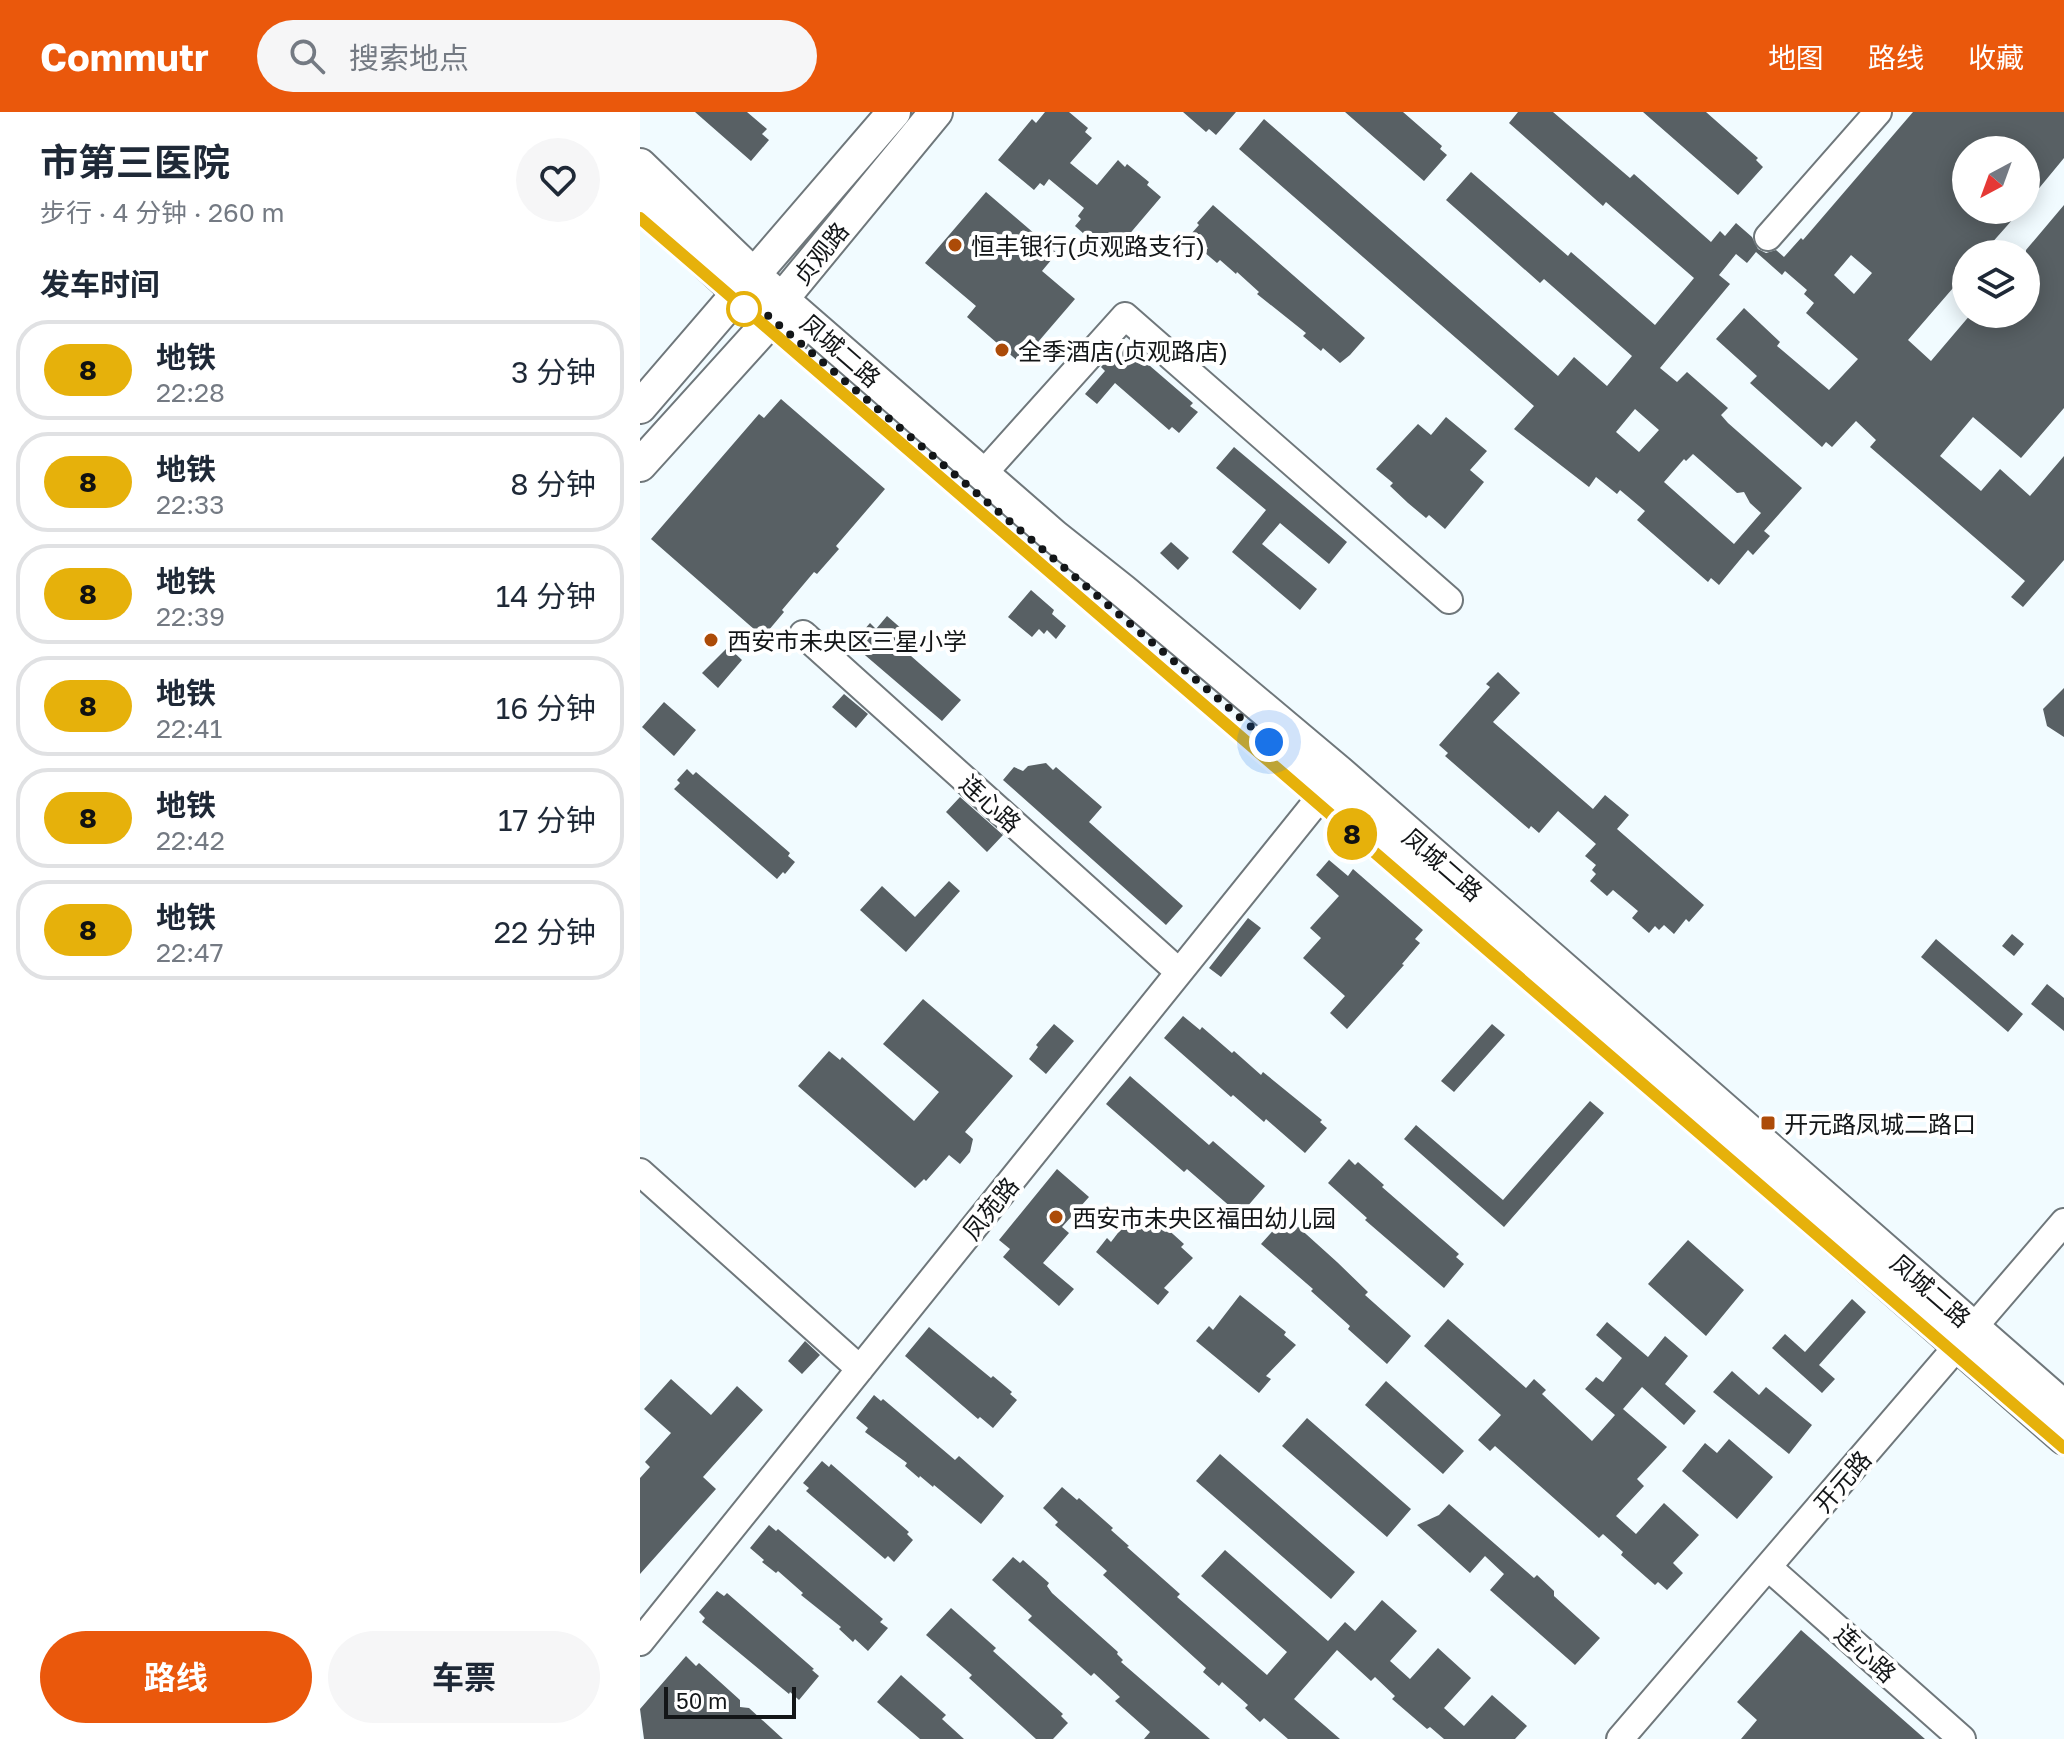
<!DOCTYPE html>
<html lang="zh">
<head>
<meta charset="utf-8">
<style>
  :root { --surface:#fff; --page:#f6f6f7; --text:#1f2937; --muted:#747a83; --line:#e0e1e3; --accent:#ea580c }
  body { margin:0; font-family:"Golos Text","Noto Sans SC",sans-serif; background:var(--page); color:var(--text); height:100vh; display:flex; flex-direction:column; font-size:30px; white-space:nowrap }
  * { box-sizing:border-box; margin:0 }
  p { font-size:26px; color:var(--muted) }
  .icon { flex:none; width:44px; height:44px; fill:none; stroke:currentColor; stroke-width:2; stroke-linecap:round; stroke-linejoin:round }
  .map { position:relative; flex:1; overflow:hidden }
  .drawer { display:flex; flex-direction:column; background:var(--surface); width:640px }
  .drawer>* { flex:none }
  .badge { padding:0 16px; border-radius:26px; font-size:28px; line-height:52px }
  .needle { width:52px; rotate:221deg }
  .fabs { position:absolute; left:1312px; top:24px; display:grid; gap:16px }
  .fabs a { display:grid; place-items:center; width:88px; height:88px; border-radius:50%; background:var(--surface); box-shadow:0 4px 20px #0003; font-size:40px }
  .scale { position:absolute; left:24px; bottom:20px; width:132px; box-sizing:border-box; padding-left:8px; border:4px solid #131618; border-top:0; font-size:22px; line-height:28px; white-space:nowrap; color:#131618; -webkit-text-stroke:6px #fff; paint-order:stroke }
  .you { position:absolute; width:40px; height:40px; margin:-20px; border:6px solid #fff; border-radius:50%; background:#1a73e8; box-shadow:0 0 0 12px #1a73e833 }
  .map>.badge { position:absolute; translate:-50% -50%; box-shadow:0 0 0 4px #fff }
  h2 { padding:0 40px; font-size:30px; line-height:72px }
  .round { display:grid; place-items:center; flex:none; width:84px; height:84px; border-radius:42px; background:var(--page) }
  .summary { display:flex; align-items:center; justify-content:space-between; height:136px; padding:0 40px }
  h1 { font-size:38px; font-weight:700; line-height:60px }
  .button { display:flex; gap:16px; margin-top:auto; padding:16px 40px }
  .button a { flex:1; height:92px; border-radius:48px; background:var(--accent); color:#fff; font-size:32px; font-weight:700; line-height:92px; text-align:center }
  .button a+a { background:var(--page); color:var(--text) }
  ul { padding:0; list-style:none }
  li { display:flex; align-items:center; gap:24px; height:100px; margin:0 16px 12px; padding:0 24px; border:4px solid var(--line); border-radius:32px }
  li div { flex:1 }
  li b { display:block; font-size:30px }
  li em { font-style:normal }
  li .badge { min-width:88px; font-weight:700; text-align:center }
  header { display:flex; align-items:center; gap:48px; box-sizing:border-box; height:112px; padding:0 40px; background:var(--accent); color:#fff }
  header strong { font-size:38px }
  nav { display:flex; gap:44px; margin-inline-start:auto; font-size:28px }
  .search { width:560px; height:72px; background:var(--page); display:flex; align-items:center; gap:20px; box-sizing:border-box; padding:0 28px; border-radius:44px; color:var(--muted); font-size:30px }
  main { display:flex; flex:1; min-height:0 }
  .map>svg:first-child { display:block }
</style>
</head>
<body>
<header>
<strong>Commutr</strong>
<div class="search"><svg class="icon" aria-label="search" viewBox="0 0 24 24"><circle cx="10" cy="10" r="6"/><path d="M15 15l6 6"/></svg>搜索地点</div>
<nav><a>地图</a><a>路线</a><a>收藏</a></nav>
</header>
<main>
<section class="drawer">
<div class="summary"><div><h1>市第三医院</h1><p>步行 · 4 分钟 · 260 m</p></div><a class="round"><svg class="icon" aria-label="heart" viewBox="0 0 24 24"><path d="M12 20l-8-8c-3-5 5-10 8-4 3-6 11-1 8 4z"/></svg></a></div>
<h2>发车时间</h2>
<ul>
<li><span class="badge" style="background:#e6b10b;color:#111">8</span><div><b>地铁</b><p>22:28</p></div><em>3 分钟</em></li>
<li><span class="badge" style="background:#e6b10b;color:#111">8</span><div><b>地铁</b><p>22:33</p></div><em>8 分钟</em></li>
<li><span class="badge" style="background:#e6b10b;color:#111">8</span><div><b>地铁</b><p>22:39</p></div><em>14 分钟</em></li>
<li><span class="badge" style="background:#e6b10b;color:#111">8</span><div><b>地铁</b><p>22:41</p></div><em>16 分钟</em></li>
<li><span class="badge" style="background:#e6b10b;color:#111">8</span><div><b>地铁</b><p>22:42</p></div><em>17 分钟</em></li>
<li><span class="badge" style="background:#e6b10b;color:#111">8</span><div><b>地铁</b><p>22:47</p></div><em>22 分钟</em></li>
</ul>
<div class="button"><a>路线</a><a>车票</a></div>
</section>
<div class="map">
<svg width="1424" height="1627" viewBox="0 0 1424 1627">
  <rect width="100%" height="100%" fill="#f1fbff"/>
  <path fill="#586064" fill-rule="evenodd" d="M55,0h52l20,17 -5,5 7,6 -18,21z
    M405,0h24l19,16 -3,4 7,6 -22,25 27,22 21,-25 7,7 2,-3 22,18 -2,3 14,12 -51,60 -35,-31 6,-7 -3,-3 6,-8 -35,-29 -5,7 -4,-3 -6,7 -36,-30 34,-41 4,4z
    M543,0h53l-20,23 -7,-6 -3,3z
    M705,0h58l39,34 -2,3 7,6 -23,26z
    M878,0h35l77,66 4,-4 77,68 9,-11 5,5 11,-13 16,14 6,12 8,4 10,-3 8,7 17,-19 2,2 110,-128h151v46l-38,46v-54h-60v60h55l-39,44h-16v19l-58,67 23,21 40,-47h55v-64l38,-45v203l-43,50 -48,-41 -33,39 41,35 19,-22 30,27 34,-40v104l-41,47 -12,-10 14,-16 -155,-134 6,-7 -20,-19 -24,26 -6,-5 -4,5 -72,-64 7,-7 -41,-37 28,-31 36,34 -3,4 52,44 29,-31 -52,-46 8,-10 -10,-9 3,-4 -22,-19 -3,4 -26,-23 -9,11 -11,-9 -17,21 11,9 -70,84 17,14 10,-10 41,36 -7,7 7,8 74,65 -38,43 6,5 -17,19 -5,-5 -29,35 -8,-7 -3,4 -71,-62 8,-9 -25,-21 -3,4 -21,-17 -7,10 -75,-58 20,-23 -295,-257 25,-30 294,257 16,-19 33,29 25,-30 -88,-77 -4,4 -94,-83 25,-28 97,84 3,-4 84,73 39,-47 -88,-76 -3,4 -94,-83zM1211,143l21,18 -18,21 -20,-19zM995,297l24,21 -20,22 -23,-20zM1053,342l44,39 7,-1 6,11 11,10 -27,31 -70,-62 20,-23 2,2z
    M1003,0h63l52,46 -2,2 7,7 -25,28z
    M346,80l71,61 -15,18 33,28 -55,64 -53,-46 9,-11 -51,-43z
    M573,93l152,133 -15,17 -10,8 -17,-15 -2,3 -18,-15 3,-3 -49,-39 2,-2 -22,-20 -1,2 -16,-14 -3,3 -13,-11 4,-4 -17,-14 8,-9 -2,-2z
    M481,233l5,4 2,-2 65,56 -3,3 8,6 -19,21 -7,-6 -3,3 -54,-47 -18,21 -12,-10 20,-23 -4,-4z
    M141,287l104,90 -49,57 3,3 -22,25 -3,-2 -32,38 2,2 -21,25 -112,-98 108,-125 5,4z
    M806,305l41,34 -17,19 14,12 -39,47 -16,-14 -3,3 -18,-15 -18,-17 3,-3 -17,-14 42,-45 13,11z
    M594,335l113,95 -18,22 -49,-41 -18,21 55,45 -17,21 -68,-58 34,-42 -50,-42z
    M531,430l18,16 -11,12 -18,-17z
    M391,478l23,20 -2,4 14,12 -10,13 -9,-9 -3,4 -5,-5 -7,8 -24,-20z
    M247,504l16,14 -9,11 67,59 -19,21 -90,-77 18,-21 6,6z
    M88,535l14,13 -24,28 -16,-15z
    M858,560l22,21 -27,29 100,87 12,-14 24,20 -12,14 87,76 -15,17 -3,-3 -12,15 -10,-9 -5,5 -4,-4 -6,7 -17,-15 6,-7 -25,-21 -6,6 -17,-15 6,-7 -4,-4 4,-5 -11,-9 11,-12 -38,-33 -19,22 -8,-7 -2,3 -84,-73 3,-3 -9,-8 51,-58 -4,-3z
    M1424,576v49l-17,-11 -4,-17z
    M204,582l24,20 -12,14 -24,-21z
    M24,590l32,28 -22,26 -32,-29z
    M406,651l7,7 3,-3 46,40 -13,15 94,84 -17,19 -163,-145 11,-13 9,4 5,-5z
    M47,657l6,6 3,-3 94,81 -2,3 7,6 -10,12 -2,-2 -6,7 -103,-90 6,-6 -3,-3z
    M320,685l43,38 -16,17 -41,-40z
    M689,748l19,16 5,-7 70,61 -8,9 5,4 -18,21 2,1 -57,64 -17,-16 15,-17 -42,-38 18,-20 -11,-10 29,-32 -23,-21z
    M309,769l11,10 -54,61 -46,-42 22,-24 33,31z
    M608,806l13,10 -40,49 -12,-9z
    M1372,822l12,10 -10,12 -12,-10z
    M1296,827l87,75 -15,18 -87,-75z
    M1407,872l17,14v33l-33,-27z
    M283,887l90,77 -48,56 8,7 -3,13 -10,12 -11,-9 -23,26 -2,-2 -9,9 -117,-102 31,-35 11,9 2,-3 72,64 25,-29 -56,-48z
    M543,904l17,14 2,-3 30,26 2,-2 27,24 2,-3 59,48 -2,2 7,6 -22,25 -39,-34 -2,3 -31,-27 -2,2 -67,-59z
    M414,912l20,17 -28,33 -17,-15 9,-12 -2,-2z
    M852,912l13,11 -51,57 -13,-11z
    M490,964l79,69 4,-4 52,45 -25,29 -53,-46 -3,3 -78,-68z
    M950,989l14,12 -100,114 -100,-88 12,-14 87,75z
    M709,1047l6,6 3,-3 26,23 -2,2 77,67 -3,3 8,7 -20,24 -79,-68 2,-2 -39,-35z
    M417,1057l32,28 -27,30 7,6 -26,30 31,26 -15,17 -56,-49 7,-8 -11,-9z
    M497,1096l13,12 3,-4 31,28 -3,3 12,11 -29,30 5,4 -11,13 -62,-53 11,-14 4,4z
    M646,1104l51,46 31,30 -3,3 46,41 -24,28 -39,-35 2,-3 -39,-35 2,-2 -7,-6 -45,-39z
    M1048,1128l56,50 -38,46 -58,-52z
    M600,1183l46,37 -2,3 12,10 -30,31 5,3 -12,14 -63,-52 13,-15 4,4z
    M1212,1187l14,13 -47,53 16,14 -13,14 -50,-45 13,-14 20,18z
    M808,1207l78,69 8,-9 12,11 -4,4 50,47 23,-26 -30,-26 11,-12 7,5 19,-24 -26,-23 11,-13 41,35 17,-21 23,20 -23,28 31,27 -12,14 -42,-38 -19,22 44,38 -30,32 7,7 -28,30 20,18 28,-31 35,32 -26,28 10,10 -16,17 -9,-8 -3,3 -34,-30 2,-3 -20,-18 -4,4 -104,-92 -5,5 -12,-11 23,-25 -77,-69z
    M289,1215l62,51 2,-2 19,16 -2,2 7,6 -24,28 -13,-11 -2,2 -73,-63z
    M165,1229l15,14 -18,19 -14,-13z
    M1092,1259l27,24 7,-8 46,38 -23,29 -76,-62z
    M31,1267l40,36 26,-29 26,24 -60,67 13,12 -76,85v-96l10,-11 -5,-5 26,-29 -27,-24z
    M746,1269l78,70 -21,23 -78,-69z
    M234,1283l7,6 2,-2 72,61 4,-4 45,40 -23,28 -47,-39 -1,2 -13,-11 -1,2 -14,-12 2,-3 -42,-31 3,-4 -12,-10z
    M667,1306l104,91 -24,28 -105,-91z
    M1089,1327l44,38 -36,42 -55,-48 23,-28 12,10z
    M580,1342l135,118 -24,27 -135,-118z
    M182,1349l7,6 2,-3 78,68 -2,2 6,6 -19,22 -6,-6 -3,3 -79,-68 3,-3 -6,-5z
    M422,1375l15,13 2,-2 34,30 -2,2 18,16 -2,1 53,47 -3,3 90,78 20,-23 -86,-76 24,-26 103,91 17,-19 10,9 27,-31 35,31 -27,30 20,18 28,-31 33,30 -27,30 20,18 28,-31 35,31 -12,13h-71l-14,-12 -3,2 -35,-30 3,-3 -20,-19 -4,4 -34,-31 -43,49 46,40h-52l-24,-21 -4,4 -15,-14 3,-3 -26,-23 -3,4 -16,-14 3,-4 -103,-93 4,-4 -52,-46 3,-3 -15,-14z
    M809,1392l85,74 3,-3 17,16v5l46,42 -25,27 -85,-75 14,-16 -19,-18 -15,17 -53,-48 22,-10z
    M129,1413l7,6 2,-2 105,90 -3,3 8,6 -20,23 -13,-12 -2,3 -14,-13 2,-2 -40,-32 2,-2 -25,-22 -2,2 -14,-11 2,-2 -14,-12z
    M373,1445l7,6 3,-3 26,23 -2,3 5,7 66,59 -1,2 6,6 -2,2 89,77h-66l6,-7 -35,-31 5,-4 -26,-24 -3,3 -63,-56 4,-4 -40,-36z
    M77,1479l7,5 3,-3 87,76 -2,1 7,6 -20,24 -9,-8 -1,2 -87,-72 3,-4 -6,-6z
    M311,1496l45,40 -3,3 70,63 -2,2 7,7 -15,16h-17l-67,-61 3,-3 -46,-40z
    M1161,1518l33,29 91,80h-184l16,-19 -20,-18z
    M46,1544l10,10 3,-3 41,37v7l9,1 34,31h-139l-4,-30z
    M261,1563l45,40 -4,4 22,20h-44l-43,-37z"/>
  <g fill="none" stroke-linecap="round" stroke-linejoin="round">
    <defs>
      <path id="minor" d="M1128,125l110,-125
        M343,362l142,-158 324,284
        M163,522l376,338
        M0,1060l220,197
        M1129,1456l193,171
        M0,1530l698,-867
        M980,1627l444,-517"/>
      <path id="major" d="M0,53l114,110 300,261 68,54 218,183 724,634
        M0,90l98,90 55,45
        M0,295l254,-295
        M0,353l132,-146 10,-20 154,-187
        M633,634l791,692"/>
    </defs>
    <use href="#minor" stroke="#6f777b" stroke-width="30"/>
    <use href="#major" stroke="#6f777b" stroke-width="36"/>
    <use href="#minor" stroke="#fff" stroke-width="26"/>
    <use href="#major" stroke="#fff" stroke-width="32"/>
  </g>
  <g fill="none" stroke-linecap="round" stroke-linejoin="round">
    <defs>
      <path id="line" d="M0,106l1424,1230"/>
    </defs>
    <use href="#line" stroke="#fff" stroke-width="18"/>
    <use href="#line" stroke="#e6b10b" stroke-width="12"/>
    <path stroke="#131618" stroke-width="8" stroke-dasharray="0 14.4" d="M104,197l11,-4 17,14 497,423"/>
  </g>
  <g fill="#ac4b08" stroke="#fff" stroke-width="3">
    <circle cx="315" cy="133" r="8"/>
    <circle cx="362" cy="238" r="8"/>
    <circle cx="71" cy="528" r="8"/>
    <rect x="1120" y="1003" width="16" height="16" rx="4"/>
    <circle cx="416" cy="1105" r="8"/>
  </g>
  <circle fill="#fff" stroke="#e6b10b" stroke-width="4" cx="104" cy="197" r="16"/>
  <g text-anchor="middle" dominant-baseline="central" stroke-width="8" stroke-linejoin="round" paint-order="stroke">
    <g font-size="24" fill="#131618" stroke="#fff" text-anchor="start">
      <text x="331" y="133">恒丰银行(贞观路支行)</text>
      <text x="378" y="238">全季酒店(贞观路店)</text>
      <text x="87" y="528">西安市未央区三星小学</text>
      <text x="1144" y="1011">开元路凤城二路口</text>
      <text x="432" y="1105">西安市未央区福田幼儿园</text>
    </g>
    <g font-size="24" fill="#131618" stroke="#fff">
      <text transform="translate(180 141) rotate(-51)">贞观路</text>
      <text transform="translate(201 238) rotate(41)">凤城二路</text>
      <text transform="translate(351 691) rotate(42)">连心路</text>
      <text transform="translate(803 752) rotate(41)">凤城二路</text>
      <text transform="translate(350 1096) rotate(-51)">凤苑路</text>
      <text transform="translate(1291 1178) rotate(41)">凤城二路</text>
      <text transform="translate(1202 1369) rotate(-49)">开元路</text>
      <text transform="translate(1226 1541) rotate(42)">连心路</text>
    </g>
  </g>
</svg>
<div class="fabs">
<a><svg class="needle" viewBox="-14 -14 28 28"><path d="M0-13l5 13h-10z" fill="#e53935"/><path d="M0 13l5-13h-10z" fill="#747a83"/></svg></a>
<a><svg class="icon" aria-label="layers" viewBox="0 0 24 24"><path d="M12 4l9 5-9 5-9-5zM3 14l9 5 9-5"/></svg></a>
</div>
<div class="scale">50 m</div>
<div class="you" style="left:629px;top:630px"></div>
<b class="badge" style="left:712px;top:722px;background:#e6b10b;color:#111">8</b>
</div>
</main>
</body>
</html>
